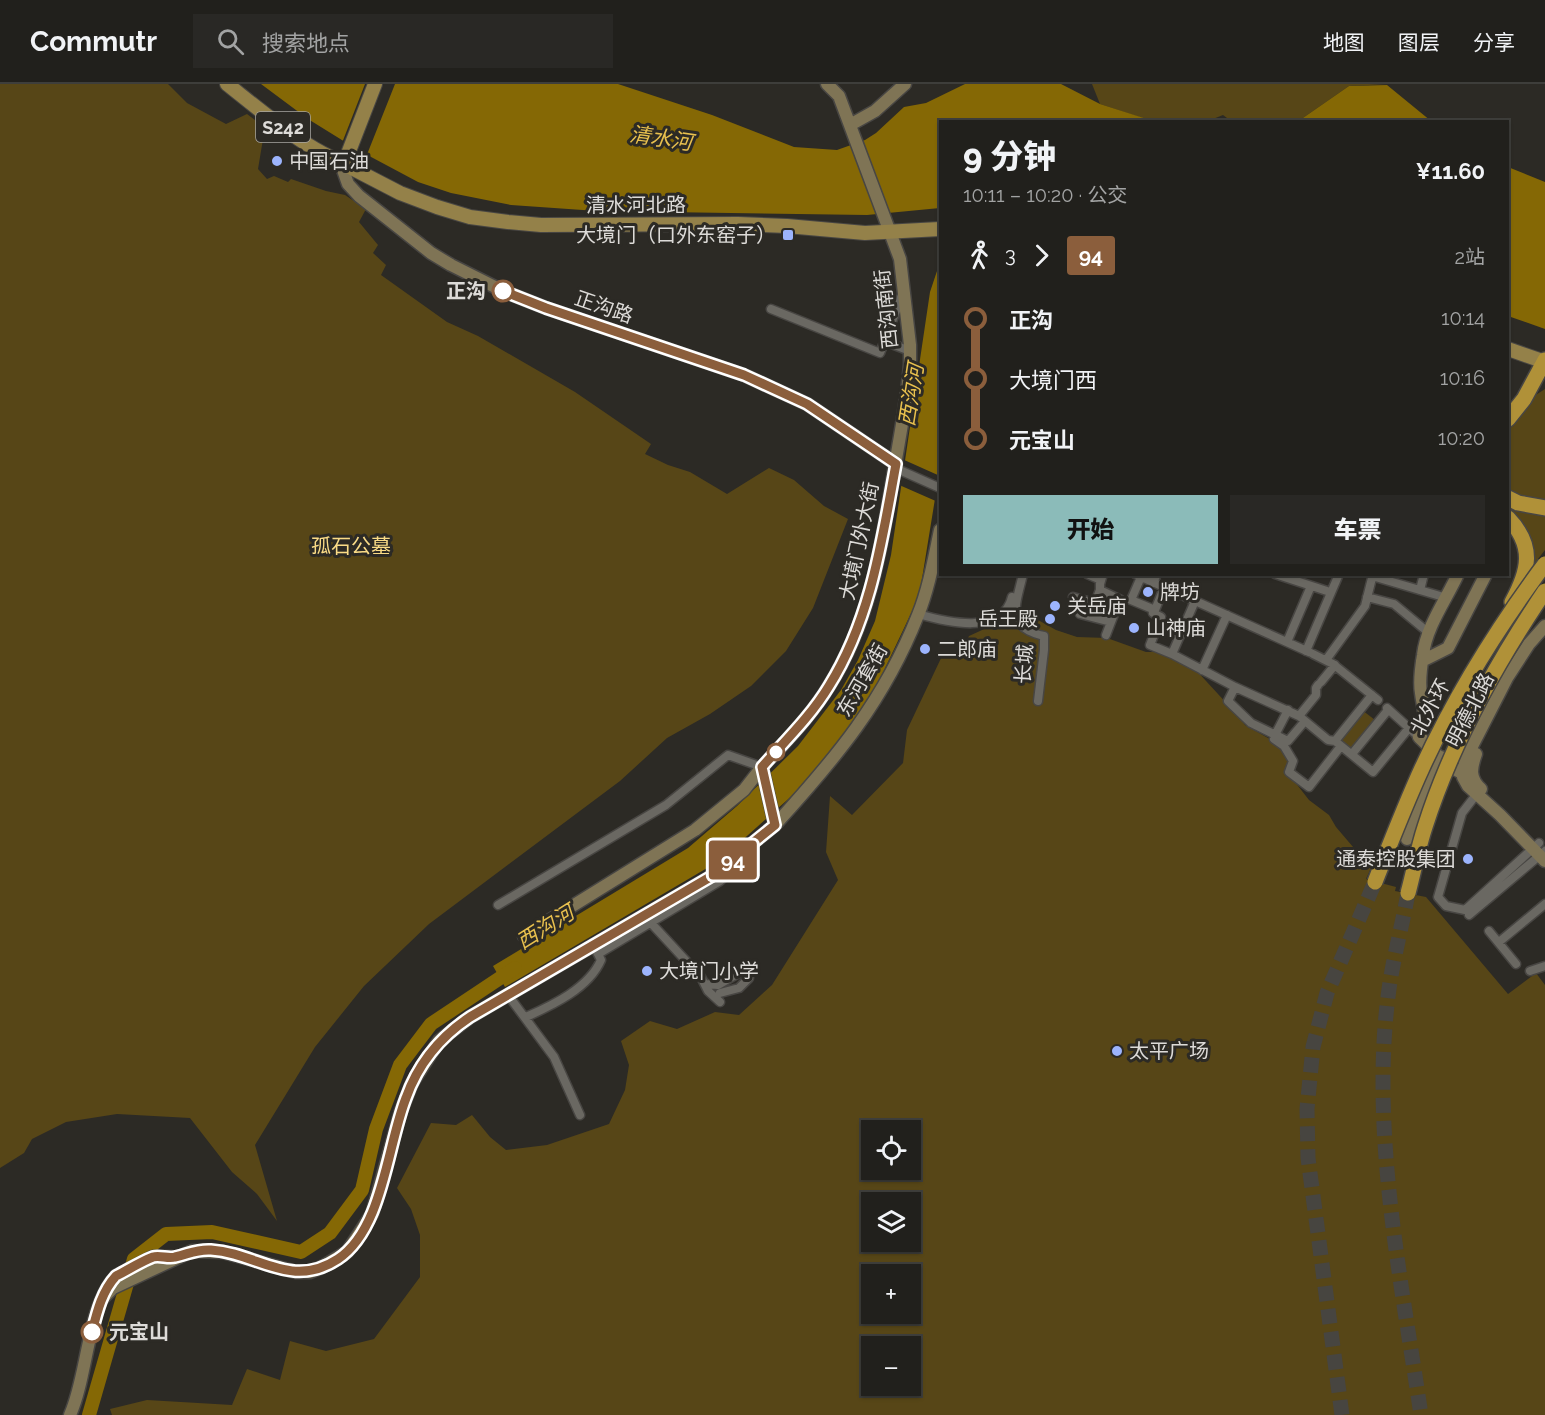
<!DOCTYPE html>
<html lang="zh">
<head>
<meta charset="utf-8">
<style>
  :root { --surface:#21201c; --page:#292825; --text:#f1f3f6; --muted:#a2a3a3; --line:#3e3e3b; --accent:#8bbbb9 }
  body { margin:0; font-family:Raleway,"Noto Sans SC",sans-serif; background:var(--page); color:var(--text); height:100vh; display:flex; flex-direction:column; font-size:22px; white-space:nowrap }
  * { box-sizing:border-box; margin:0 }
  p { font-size:20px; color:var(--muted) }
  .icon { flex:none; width:33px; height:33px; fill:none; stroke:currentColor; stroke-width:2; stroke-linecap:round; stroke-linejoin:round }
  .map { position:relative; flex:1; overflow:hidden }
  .side { position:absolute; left:939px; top:36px; width:570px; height:456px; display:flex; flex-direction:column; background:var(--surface); border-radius:0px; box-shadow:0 2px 4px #0004,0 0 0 2px var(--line) }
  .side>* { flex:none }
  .badge { padding:0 12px; border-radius:4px; font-size:21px; line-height:39px }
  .fabs { position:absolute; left:861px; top:1036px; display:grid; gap:12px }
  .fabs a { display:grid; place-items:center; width:60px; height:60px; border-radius:0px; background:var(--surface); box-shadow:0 2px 4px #0004,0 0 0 2px var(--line); font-size:30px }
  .map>.badge { position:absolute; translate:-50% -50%; box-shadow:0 0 0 3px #fff }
  .legs { display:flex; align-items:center; gap:9px; height:66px; padding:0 24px; font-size:20px }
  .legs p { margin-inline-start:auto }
  .headline { display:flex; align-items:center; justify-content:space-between; height:102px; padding:0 24px }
  h1 { font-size:33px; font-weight:800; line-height:45px }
  .cta { display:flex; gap:12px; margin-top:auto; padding:12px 24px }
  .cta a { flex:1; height:69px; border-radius:0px; background:var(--accent); color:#111; font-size:24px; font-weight:800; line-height:69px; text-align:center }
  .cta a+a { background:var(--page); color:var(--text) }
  ul { padding:0 24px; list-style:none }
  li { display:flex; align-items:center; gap:21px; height:60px; font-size:22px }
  li i { display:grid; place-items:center; width:9px; height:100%; margin:0 8px; background:currentColor }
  li i::after { content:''; width:15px; height:15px; margin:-8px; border:4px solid; border-radius:50%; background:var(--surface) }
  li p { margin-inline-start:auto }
  li:first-child i { background:linear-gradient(#0000 50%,currentColor 0) }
  li:last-child i { background:linear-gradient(currentColor 50%,#0000 0) }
  header { display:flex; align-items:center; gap:36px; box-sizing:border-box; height:84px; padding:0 30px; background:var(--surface); border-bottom:2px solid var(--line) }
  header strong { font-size:28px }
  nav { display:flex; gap:33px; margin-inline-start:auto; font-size:21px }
  .search { width:420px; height:54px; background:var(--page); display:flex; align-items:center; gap:15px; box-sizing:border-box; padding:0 21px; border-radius:0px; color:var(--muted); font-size:22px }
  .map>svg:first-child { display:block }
</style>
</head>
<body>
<header>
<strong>Commutr</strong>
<div class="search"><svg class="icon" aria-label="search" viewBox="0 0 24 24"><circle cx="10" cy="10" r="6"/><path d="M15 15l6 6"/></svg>搜索地点</div>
<nav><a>地图</a><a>图层</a><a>分享</a></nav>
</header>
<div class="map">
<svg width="1545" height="1331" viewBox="0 0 1545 1331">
  <rect width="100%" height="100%" fill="#2c2a25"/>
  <path fill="#574617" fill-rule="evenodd" d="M0,0h168l19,19 39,21 21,-10 16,12v13l-5,30 9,10 7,-3 14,6 3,-3 35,12 19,4 21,14 -7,13 19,23 -5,8 13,12 -5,10 66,47 31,14 97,56 76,52 -6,10 23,11 22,7 37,22 42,-26 25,12 30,26 24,13 -35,89 -27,43 -35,35 -41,28 -43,24 -47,43 -191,143 -65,62 -49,61 -60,98 22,76 -20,-27 -25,-22 -42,-54 -73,-4 -51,8 -34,17 -8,14 -24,15z
    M1092,0h296l-39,2 -49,34 -69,1 -8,-6 -15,6h-57l-51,-17z
    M1545,305v112l-23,-4 -14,-6v-65l20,-26z
    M1508,421l37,10v35l-11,14 -5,-29 -21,-25z
    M1020,529l9,2 27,15 21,7 30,1 39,14h17l32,17 46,50 4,6 32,18 14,22 -3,8 21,27 20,15 7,12 35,41 -5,11 30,8 -1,4 31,6 82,97 28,-21 9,12v430h-1433l-2,-6 37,-9 85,5 15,-36 33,11 10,-39 36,10 48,-12 46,-62v-42l-9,-26 -14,-21 34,-65 25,2 16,-10 18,22 16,13 41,-5 62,-21 16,-34 4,-25 -8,-24 29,-20 27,8 38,-17 24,3 33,-30 66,-105 -12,-28 4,-56 22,19 51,-52 4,-33 36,-76h17l9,-18 24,-11 11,3 5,-9zM872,1047h38v39h-38zM872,1119h38v39h-38zM872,1191h38v39h-38zM872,1263h38v39h-38z
    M1362,626l13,10 -25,31 -12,-11z"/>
  <path fill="#856805" d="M261,0h357l94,31 82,32 43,3 28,-10 11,-7 28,-26 22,-4 39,-19h96l39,20 53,17 -213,1v86l-73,7 -270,-4 -86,-6 -60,-12 -33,-11 -60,-32 -50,-31z
    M1387,1l44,36h-143l12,-1 49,-34z
    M1508,83l37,15v147l-37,-13z
    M940,178v206l-19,117 -6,20 -37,78 -25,42 -58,68 -76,68 -214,126 -12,-21 195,-118 49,-42 61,-60 43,-56 17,-30 17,-39 16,-66 39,-263z"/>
  <path fill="#2c2a25" d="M365,0h30l-29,73 -24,-14z
    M902,375l38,17 -2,26 -41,-18z"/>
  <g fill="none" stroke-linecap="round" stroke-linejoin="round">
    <path stroke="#856805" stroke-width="14" d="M89,1331l45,-156 32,-25 46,-2 89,20 29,-19 32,-43 14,-61 24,-64 31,-41 84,-56"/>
    <path stroke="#474540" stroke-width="15" stroke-dasharray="15 8" stroke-linecap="butt" d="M1408,809c-6,34 -16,69 -20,104 -17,137 13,282 33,418
      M1342,1331l-34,-257 -1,-49 6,-62 14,-54 48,-111"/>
    <defs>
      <path id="street" d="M771,225l109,44 22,-58
        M884,257l26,10
        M895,384l45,20
        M1023,490c-7,31 -19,53 21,62v14l-6,51
        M1087,490l14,6
        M1135,490l174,78
        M1275,490l55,18
        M1372,492l75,22
        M1141,493l-10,23 24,10 9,-22
        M1153,499l4,-9
        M1100,506v-6l3,-10
        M1420,506l4,-16
        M1073,513l43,12 5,-9 -21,-10 -5,13
        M1367,513l27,7 35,29
        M1155,526l-2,3 8,4 -11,28 22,9 63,33
        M918,530c28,8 85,22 94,-17
        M1080,530l31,8
        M1106,551l10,-26
        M1287,558l24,-56
        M1306,567l33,-77
        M1172,570l23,-53
        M1313,570l20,10 45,36
        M1326,576l39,-54 8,-32
        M1202,586l25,-55
        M1321,598l14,-17
        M1318,601l-2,3v7l-17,21 29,24 7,1
        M1372,611l-37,46 38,31 36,-44
        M1387,624l32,29
        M1299,632l-64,-29 -7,14 23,22 37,18 17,-20
        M1275,651l13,-25
        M1274,655l10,7 9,15 -4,11 20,15 32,-41
        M1352,670l36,-44
        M1479,707l-17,22 -24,84 8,9 19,4 74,-67
        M498,821l168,-100 62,-50 34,12
        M1469,831l76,-64
        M651,839l50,54 7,14 12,11
        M1489,847l27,33
        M1499,858l46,-38
        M593,861l5,9 122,-73 14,-13 -4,-6
        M1530,887l15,-5
        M705,900l13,1 24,-14 7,7 -10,10 -19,5
        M508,911l46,62 26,58
        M526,933c27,-12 63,-29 75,-57l-3,-6"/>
      <path id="secondary" d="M850,41l25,-14 30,-27
        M344,80l-1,6 5,14 11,12 72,57 20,12 52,26 43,17 198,67 63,29 89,60
        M1458,490c-12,26 -32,53 -35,81 -2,12 -4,27 -2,38 2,17 8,29 -2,44 15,14 31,35 51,38
        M1545,542l-16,18 -22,34 -42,82 -2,17 5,9 32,29 45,46
        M1422,577l26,-13 38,-74
        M1476,670c-5,14 -7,24 5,35
        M775,741c61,-67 109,-124 143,-210 11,-27 16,-57 22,-85
        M1407,755l34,-82
        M524,852l171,-106 49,-40 18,-23
        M102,1215l11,-11 79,-37 31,1 73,20h14l12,-5 25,-15 25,-38 29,-103 11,-28 27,-42 31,-24 242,-141 63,-51 -13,-58c23,-25 49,-51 67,-81 40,-63 52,-136 64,-209 6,-37 14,-75 17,-113v-19l-10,-86 -61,-163 -12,-12
        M70,1331c18,-40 17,-108 46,-139l37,-19h19"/>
      <path id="primary" d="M227,0c28,22 84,70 117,78
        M375,0l-31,80 56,29 37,14 33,10 38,5 33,3 197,-1 49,2 78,7 75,-4
        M1508,265l37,13"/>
      <path id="highway" d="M1508,335l16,-20 21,-39
        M1508,414l10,5 27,5
        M1508,434c27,28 21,53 4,84"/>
    </defs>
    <use href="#street" stroke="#484643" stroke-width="11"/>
    <use href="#secondary" stroke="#484643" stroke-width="15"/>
    <use href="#primary" stroke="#484643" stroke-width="16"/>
    <use href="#highway" stroke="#484643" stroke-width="18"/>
    <use href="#street" stroke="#6a6862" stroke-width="8"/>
    <use href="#secondary" stroke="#7f7455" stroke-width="12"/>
    <use href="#primary" stroke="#948149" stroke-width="14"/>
    <use href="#highway" stroke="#b09138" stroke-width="15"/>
    <defs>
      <path id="highway-bridge" d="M1375,798c15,-38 30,-77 47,-114 33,-72 76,-141 123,-204
        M1408,809c6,-22 10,-45 17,-66 27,-85 70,-162 120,-236"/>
    </defs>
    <use href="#highway-bridge" stroke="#484643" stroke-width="18" stroke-linecap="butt"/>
    <use href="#highway-bridge" stroke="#b09138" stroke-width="15"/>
  </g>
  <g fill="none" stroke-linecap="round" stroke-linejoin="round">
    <defs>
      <path id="line-1" d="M92,1248c5,-20 10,-41 24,-56 12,-6 24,-14 37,-19 7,-2 15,2 22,0 14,-3 21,-8 36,-7 47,3 80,40 127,9 45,-30 49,-113 68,-161 12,-34 34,-61 64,-81l242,-141 63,-51 -13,-58c23,-26 49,-51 67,-81 42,-67 53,-146 67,-222l-89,-60 -63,-29 -198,-67 -43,-17"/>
    </defs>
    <use href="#line-1" stroke="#fff" stroke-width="14"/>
    <use href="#line-1" stroke="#8b5e3c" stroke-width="9"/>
  </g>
  <g fill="#9cb4fd" stroke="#2c2a25" stroke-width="2">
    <circle cx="277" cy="77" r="6"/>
    <rect x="782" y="145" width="12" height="12" rx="3"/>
    <circle cx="1148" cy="508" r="6"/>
    <circle cx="1055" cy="522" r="6"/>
    <circle cx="1050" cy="535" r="6"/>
    <circle cx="1134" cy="544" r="6"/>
    <circle cx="925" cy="565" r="6"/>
    <circle cx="1468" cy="775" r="6"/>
    <circle cx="647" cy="887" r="6"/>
    <circle cx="1117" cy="967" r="6"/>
  </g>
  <g fill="#fff" stroke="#8b5e3c" stroke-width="3">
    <circle cx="503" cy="207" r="10"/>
    <circle cx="776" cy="668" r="8"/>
    <circle cx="92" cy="1248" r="10"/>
  </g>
  <g text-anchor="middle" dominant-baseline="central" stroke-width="6" stroke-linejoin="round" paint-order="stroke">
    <rect fill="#2c2a25" stroke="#a8a6a2" stroke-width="1.5" x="256" y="28" width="54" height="30" rx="4.5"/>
    <g font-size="18" font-weight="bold" fill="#dddbd8">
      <text x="283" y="43">S242</text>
    </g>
    <g font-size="20" fill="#dddbd8" stroke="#2c2a25" text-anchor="start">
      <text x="289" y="77">中国石油</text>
      <text x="776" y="151" text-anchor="end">大境门（口外东窑子）</text>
      <text x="1160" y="508">牌坊</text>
      <text x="1067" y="522">关岳庙</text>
      <text x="1038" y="535" text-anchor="end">岳王殿</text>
      <text x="1146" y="544">山神庙</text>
      <text x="937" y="565">二郎庙</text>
      <text x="1456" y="775" text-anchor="end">通泰控股集团</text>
      <text x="659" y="887">大境门小学</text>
      <text x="1129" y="967">太平广场</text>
    </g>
    <g font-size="20" fill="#dddbd8" stroke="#2c2a25">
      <text x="636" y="121">清水河北路</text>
      <text transform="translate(604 223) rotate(19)">正沟路</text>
      <text transform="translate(886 225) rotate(-96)">西沟南街</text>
      <text transform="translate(859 457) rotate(-78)">大境门外大街</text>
      <text transform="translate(1024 580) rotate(-86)">长城</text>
      <text transform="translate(862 596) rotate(-60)">东河套街</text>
      <text transform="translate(1430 623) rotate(-62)">北外环</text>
      <text transform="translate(1470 626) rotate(-63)">明德北路</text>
    </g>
    <g font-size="20" font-weight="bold" fill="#dddbd8" stroke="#2c2a25" text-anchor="end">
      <text x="486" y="207">正沟</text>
      <text x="109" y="1248" text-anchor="start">元宝山</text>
    </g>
    <g font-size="20" fill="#fadb86" stroke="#2c2a25">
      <text x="351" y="462">孤石公墓</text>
    </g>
    <g font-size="21" font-style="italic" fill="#e8c04e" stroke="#2c2a25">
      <text transform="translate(661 54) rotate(8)">清水河</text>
      <text transform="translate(911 311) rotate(-81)">西沟河</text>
      <text transform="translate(545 843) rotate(-32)">西沟河</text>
    </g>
  </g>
</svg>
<div class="fabs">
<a><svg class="icon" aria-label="locate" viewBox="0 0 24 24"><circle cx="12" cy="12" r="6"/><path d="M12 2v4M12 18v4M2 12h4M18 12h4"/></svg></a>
<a><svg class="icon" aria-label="layers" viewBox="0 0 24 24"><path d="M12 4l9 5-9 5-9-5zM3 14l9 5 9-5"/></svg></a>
<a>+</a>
<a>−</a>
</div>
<b class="badge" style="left:733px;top:776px;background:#8b5e3c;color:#fff">94</b>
<section class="side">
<div class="headline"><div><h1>9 分钟</h1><p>10:11 – 10:20 · 公交</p></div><b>¥11.60</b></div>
<div class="legs"><svg class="icon" aria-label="walk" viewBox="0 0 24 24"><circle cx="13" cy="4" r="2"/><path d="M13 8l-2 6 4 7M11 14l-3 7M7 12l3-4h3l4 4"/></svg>3<svg class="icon" aria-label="forward" viewBox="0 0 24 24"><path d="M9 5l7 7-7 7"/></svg><b class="badge" style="background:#8b5e3c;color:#fff">94</b><p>2站</p></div>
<ul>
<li><i style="color:#8b5e3c"></i><b>正沟</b><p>10:14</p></li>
<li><i style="color:#8b5e3c"></i><span>大境门西</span><p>10:16</p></li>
<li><i style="color:#8b5e3c"></i><b>元宝山</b><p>10:20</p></li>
</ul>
<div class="cta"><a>开始</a><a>车票</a></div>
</section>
</div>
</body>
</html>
